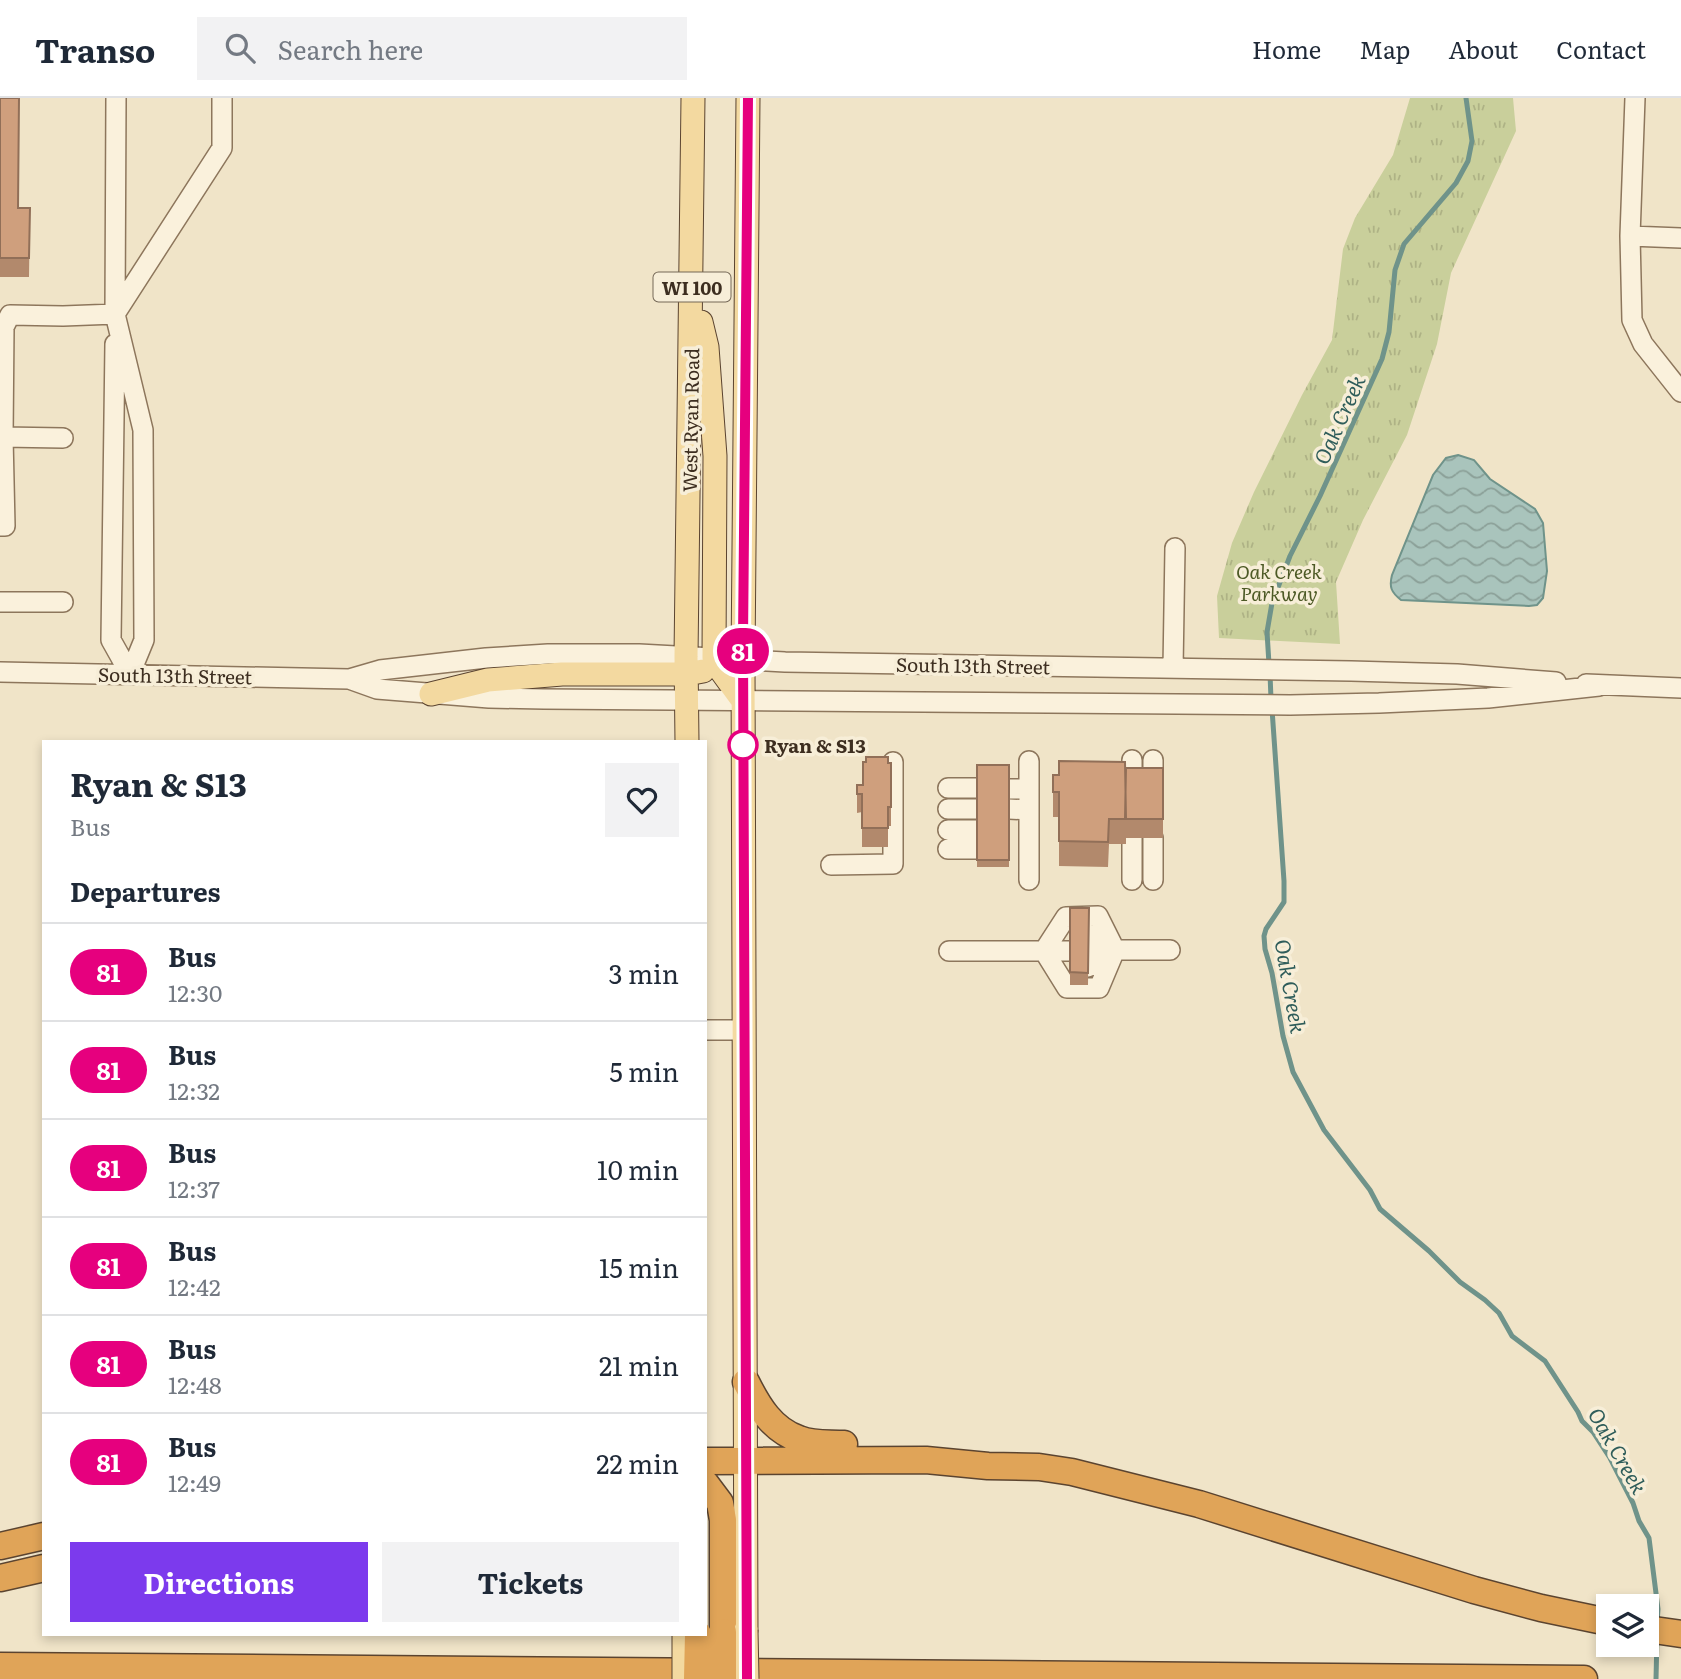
<!DOCTYPE html>
<html lang="en">
<head>
<meta charset="utf-8">
<style>
  :root { --surface:#fff; --page:#f2f2f3; --text:#1f2937; --muted:#747a83; --line:#e0e1e3; --accent:#7c3aed }
  body { margin:0; font-family:Literata,serif; background:var(--page); color:var(--text); height:100vh; display:flex; flex-direction:column; font-size:26px; white-space:nowrap }
  * { box-sizing:border-box; margin:0 }
  p { font-size:23px; color:var(--muted) }
  .icon { flex:none; width:38px; height:38px; fill:none; stroke:currentColor; stroke-width:2; stroke-linecap:round; stroke-linejoin:round }
  .map { position:relative; flex:1; overflow:hidden }
  .details { position:absolute; left:42px; top:642px; width:665px; height:896px; display:flex; flex-direction:column; background:var(--surface); border-radius:0px; box-shadow:0 4px 10px #0003 }
  .details>* { flex:none }
  .badge { padding:0 14px; border-radius:23px; font-size:24px; line-height:46px }
  .fabs { position:absolute; left:1596px; top:1496px; display:grid; gap:14px }
  .fabs a { display:grid; place-items:center; width:63px; height:63px; border-radius:0px; background:var(--surface); box-shadow:0 4px 10px #0003; font-size:35px }
  .map>.badge { position:absolute; translate:-50% -50%; box-shadow:0 0 0 4px #fff }
  h2 { padding:0 28px; font-size:26px; line-height:63px }
  .round { display:grid; place-items:center; flex:none; width:74px; height:74px; border-radius:0px; background:var(--page) }
  .summary { display:flex; align-items:center; justify-content:space-between; height:119px; padding:0 28px }
  h1 { font-size:33px; font-weight:700; line-height:52px }
  .button { display:flex; gap:14px; margin-top:auto; padding:14px 28px }
  .button a { flex:1; height:80px; border-radius:0px; background:var(--accent); color:#fff; font-size:28px; font-weight:700; line-height:80px; text-align:center }
  .button a+a { background:var(--page); color:var(--text) }
  ul { padding:0; list-style:none }
  li { display:flex; align-items:center; gap:21px; height:98px; padding:0 28px; border-top:2px solid var(--line) }
  li div { flex:1 }
  li b { display:block; font-size:26px }
  li em { font-style:normal }
  li .badge { min-width:77px; font-weight:700; text-align:center }
  header { display:flex; align-items:center; gap:42px; box-sizing:border-box; height:98px; padding:0 35px; background:var(--surface); border-bottom:2px solid var(--line) }
  header strong { font-size:33px }
  nav { display:flex; gap:38px; margin-inline-start:auto; font-size:24px }
  .search { width:490px; height:63px; background:var(--page); display:flex; align-items:center; gap:18px; box-sizing:border-box; padding:0 24px; border-radius:0px; color:var(--muted); font-size:26px }
  .map>svg:first-child { display:block }
</style>
</head>
<body>
<header>
<strong>Transo</strong>
<div class="search"><svg class="icon" aria-label="search" viewBox="0 0 24 24"><circle cx="10" cy="10" r="6"/><path d="M15 15l6 6"/></svg>Search here</div>
<nav><a>Home</a><a>Map</a><a>About</a><a>Contact</a></nav>
</header>
<div class="map">
<svg width="1681" height="1581" viewBox="0 0 1681 1581">
  <defs>
    <pattern id="park-tufts" width="24" height="20" patternUnits="userSpaceOnUse" patternTransform="scale(1.75)"><rect width="24" height="20" fill="#c9cf9b"/><path d="M3 7l-1-3M5 7V3M7 7l1-3M15 17l-1-3M17 17v-4M19 17l1-3" fill="none" stroke="#aeb285"/></pattern>
    <pattern id="water-waves" width="16" height="10" patternUnits="userSpaceOnUse" patternTransform="scale(1.75)"><rect width="16" height="10" fill="#a9c4bc"/><path d="M0 5q4-4 8 0t8 0" fill="none" stroke="#8ba098"/></pattern>
  </defs>
  <rect width="100%" height="100%" fill="#f0e4c8"/>
  <path fill="url(#park-tufts)" d="M1410,0h103l3,33 -65,142 -14,71 -30,91 -44,85 -27,62 4,62 -121,-6 -2,-42 15,-53 22,-51 48,-97 30,-55 11,-91 12,-31 38,-63z"/>
  <path fill="url(#water-waves)" stroke="#6f938a" stroke-width="2" d="M1458,357l16,5 16,19 45,30 8,14 4,48 -4,27 -6,7 -8,1 -128,-6c-10,-8 -12,-13 -9,-25l41,-100 13,-17z"/>
  <g fill="none" stroke-linecap="round" stroke-linejoin="round">
    <path stroke="#6f938a" stroke-width="5" d="M1269,566l-2,-32 5,-29 18,-47 30,-60 62,-137 7,-27 6,-62 9,-26 52,-61 12,-22 4,-20 -6,-43
      M1270,576l1,25
      M1272,611l12,172v21l-18,27 -2,7 1,13 7,24 11,63 10,36 31,58 46,60 10,19 49,42 31,31 25,18 14,13 13,23 33,25 33,51 4,9 11,11 17,26 23,45 6,18 10,17 9,71 -1,14
      M1656,1581l1,-42"/>
    <defs>
      <path id="minor" d="M1635,0l-5,138 2,84 11,24 38,48
        M1630,138l51,2
        M115,216l1,-216
        M115,246l-4,296 19,34
        M3,339l60,1
        M0,428h5l-2,-89 1,-110 6,-12 53,1 52,-2
        M0,504h63
        M1173,570l2,-120
        M0,574l349,7 28,10 112,9 55,1 746,6 89,-2 109,-5 111,-12
        M130,576l14,-34 -1,-210 -28,-116 107,-166v-50
        M349,581l31,-9 106,-12 62,-4h91l146,8 566,9 106,3 99,8
        M1586,586l95,4
        M1132,662v27
        M1153,662v27
        M948,690h29
        M1009,691h20
        M948,711h29
        M1009,711l20,1
        M948,732h29
        M1153,740v42
        M948,751h29
        M831,767l62,-1v-102
        M1029,782v-119
        M1132,782v-42
        M949,853h95l23,37h32l16,-38h55
        M1044,853l22,-34 32,-1 17,34 -26,1
        M1044,853h26
        M1088,869l27,-17 -26,-15
        M705,932h40"/>
      <path id="major" d="M701,224l6,25 8,109 -1,202 5,10 24,33
        M431,596l57,-14 74,-6h125l16,-3
        M687,644l-1,-85 7,-559
        M746,1532l-3,-970 5,-562"/>
      <path id="highway" d="M746,1284c12,24 26,48 53,57 14,6 30,4 45,5
        M705,1363l221,-1 62,6 51,1 33,5 127,32 275,86 67,18 67,14
        M705,1385l15,20 3,17v112
        M0,1448l44,-10
        M0,1480l44,-10
        M1647,1531l34,5
        M0,1568l1584,13"/>
    </defs>
    <use href="#minor" stroke="#8d765c" stroke-width="22"/>
    <use href="#major" stroke="#5b4430" stroke-width="25"/>
    <use href="#highway" stroke="#5b4430" stroke-width="29"/>
    <use href="#minor" stroke="#faf1dc" stroke-width="19"/>
    <use href="#major" stroke="#f3d9a0" stroke-width="23"/>
    <use href="#highway" stroke="#e0a458" stroke-width="26"/>
    <defs>
      <path id="major-bridge" d="M746,1532l1,49
        M684,1537v44"/>
      <path id="highway-bridge" d="M697,1581l1,-45
        M723,1581v-47"/>
    </defs>
    <use href="#major-bridge" stroke="#5b4430" stroke-width="25" stroke-linecap="butt"/>
    <use href="#highway-bridge" stroke="#5b4430" stroke-width="29" stroke-linecap="butt"/>
    <use href="#major-bridge" stroke="#f3d9a0" stroke-width="23"/>
    <use href="#highway-bridge" stroke="#e0a458" stroke-width="26"/>
  </g>
  <path fill="#b2896c" d="M0,0l18,110h12l-1,69h-29z
    M888,665h3v63h-3v21h-26v-35l-5,1v-28h6z
    M977,667h32v102h-32z
    M1126,670h37v70h-37v6h-17l-1,23 -49,-1v-49h-6v-42z
    M1070,810h19l-1,77h-18z"/>
  <path fill="#cf9f7d" stroke="#916f58" stroke-width="2" d="M0,0h19l-1,110h12l-1,50h-29z
    M866,659h22v6h3v44h-3v21h-26v-34h-5v-9h6v-23h3z
    M1059,663l66,1 1,57h-17l-1,23 -49,-1v-49h-6v-17h6z
    M977,667h32v95h-32z
    M1126,670h37v51h-38z
    M1070,810h19l-1,65 -18,-1z"/>
  <g fill="none" stroke-linecap="round" stroke-linejoin="round">
    <defs>
      <path id="line" d="M747,1581l-4,-1038 5,-543"/>
    </defs>
    <use href="#line" stroke="#fff" stroke-width="16"/>
    <use href="#line" stroke="#e6007e" stroke-width="10"/>
  </g>
  <circle fill="#fff" stroke="#e6007e" stroke-width="3.5" cx="743" cy="647" r="14"/>
  <g text-anchor="middle" dominant-baseline="central" stroke-width="7" stroke-linejoin="round" paint-order="stroke">
    <rect fill="#f7eed8" stroke="#756857" stroke-width="2" x="653.5" y="174.5" width="77" height="29" rx="5"/>
    <g font-size="18" font-weight="bold" fill="#3d2e20">
      <text x="692" y="189">WI 100</text>
    </g>
    <g font-size="19" fill="#3d2e20" stroke="#f7eed8">
      <text transform="translate(690 322) rotate(-89)">West Ryan Road</text>
      <text transform="translate(973 567) rotate(1)">South 13th Street</text>
      <text transform="translate(175 577) rotate(1)">South 13th Street</text>
    </g>
    <g font-size="19" font-style="italic" fill="#4d5a26" stroke="#f7eed8">
      <text x="1279" y="473">Oak Creek<tspan x="1279" dy="22">Parkway</tspan></text>
    </g>
    <g font-size="19" font-weight="bold" fill="#3d2e20" stroke="#f7eed8" text-anchor="start">
      <text x="764" y="647">Ryan &amp; S13</text>
    </g>
    <g font-size="21" font-style="italic" fill="#2f5d5a" stroke="#f7eed8">
      <text transform="translate(1338 321) rotate(-66)">Oak Creek</text>
      <text transform="translate(1292 888) rotate(80)">Oak Creek</text>
      <text transform="translate(1619 1352) rotate(60)">Oak Creek</text>
    </g>
  </g>
</svg>
<div class="fabs">
<a><svg class="icon" aria-label="layers" viewBox="0 0 24 24"><path d="M12 4l9 5-9 5-9-5zM3 14l9 5 9-5"/></svg></a>
</div>
<b class="badge" style="left:743px;top:553px;background:#e6007e;color:#fff">81</b>
<section class="details">
<div class="summary"><div><h1>Ryan &amp; S13</h1><p>Bus</p></div><a class="round"><svg class="icon" aria-label="heart" viewBox="0 0 24 24"><path d="M12 20l-8-8c-3-5 5-10 8-4 3-6 11-1 8 4z"/></svg></a></div>
<h2>Departures</h2>
<ul>
<li><span class="badge" style="background:#e6007e;color:#fff">81</span><div><b>Bus</b><p>12:30</p></div><em>3 min</em></li>
<li><span class="badge" style="background:#e6007e;color:#fff">81</span><div><b>Bus</b><p>12:32</p></div><em>5 min</em></li>
<li><span class="badge" style="background:#e6007e;color:#fff">81</span><div><b>Bus</b><p>12:37</p></div><em>10 min</em></li>
<li><span class="badge" style="background:#e6007e;color:#fff">81</span><div><b>Bus</b><p>12:42</p></div><em>15 min</em></li>
<li><span class="badge" style="background:#e6007e;color:#fff">81</span><div><b>Bus</b><p>12:48</p></div><em>21 min</em></li>
<li><span class="badge" style="background:#e6007e;color:#fff">81</span><div><b>Bus</b><p>12:49</p></div><em>22 min</em></li>
</ul>
<div class="button"><a>Directions</a><a>Tickets</a></div>
</section>
</div>
</body>
</html>
